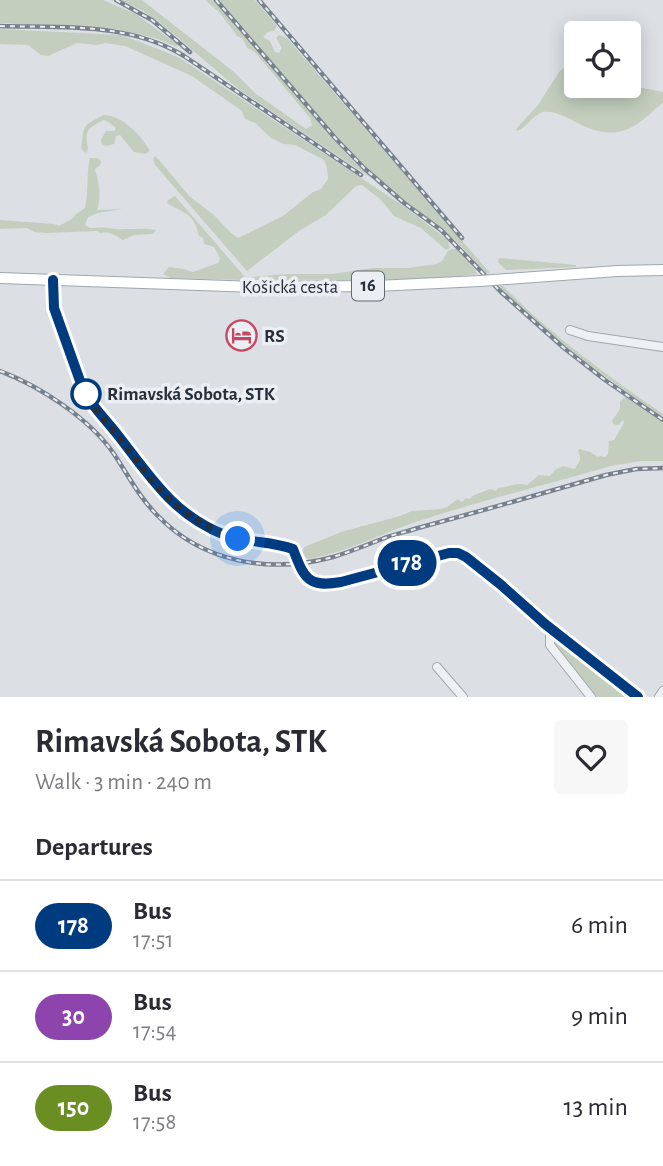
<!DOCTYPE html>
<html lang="en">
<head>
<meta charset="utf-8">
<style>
  :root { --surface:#fff; --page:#f7f7f7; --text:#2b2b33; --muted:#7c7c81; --line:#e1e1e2 }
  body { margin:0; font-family:"Alegreya Sans",sans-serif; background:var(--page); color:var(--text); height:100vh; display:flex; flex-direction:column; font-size:26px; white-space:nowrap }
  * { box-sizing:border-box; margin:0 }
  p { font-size:23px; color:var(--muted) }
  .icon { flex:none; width:38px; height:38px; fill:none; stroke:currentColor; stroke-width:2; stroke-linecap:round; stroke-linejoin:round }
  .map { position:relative; height:697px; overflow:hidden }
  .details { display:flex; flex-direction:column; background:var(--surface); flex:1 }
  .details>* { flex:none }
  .badge { padding:0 14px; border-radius:23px; font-size:24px; line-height:46px }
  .controls { position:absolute; left:564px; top:21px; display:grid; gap:14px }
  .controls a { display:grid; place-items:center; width:77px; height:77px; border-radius:7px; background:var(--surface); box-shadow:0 4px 18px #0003; font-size:35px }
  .you { position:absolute; width:35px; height:35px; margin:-18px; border:5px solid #fff; border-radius:50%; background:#1a73e8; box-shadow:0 0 0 10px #1a73e833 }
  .map>.badge { position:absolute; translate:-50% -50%; box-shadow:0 0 0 4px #fff }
  h2 { padding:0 35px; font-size:26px; line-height:63px }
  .round { display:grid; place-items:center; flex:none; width:74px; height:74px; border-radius:7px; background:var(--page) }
  .summary { display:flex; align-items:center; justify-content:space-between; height:119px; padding:0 35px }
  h1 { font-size:33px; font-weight:700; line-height:52px }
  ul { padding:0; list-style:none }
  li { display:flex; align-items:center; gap:21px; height:91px; padding:0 35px; border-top:2px solid var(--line) }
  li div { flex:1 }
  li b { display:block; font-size:26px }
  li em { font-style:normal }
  li .badge { min-width:77px; font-weight:700; text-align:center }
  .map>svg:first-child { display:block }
</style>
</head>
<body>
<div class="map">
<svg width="663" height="697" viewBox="0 0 663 697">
  <rect width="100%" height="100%" fill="#dce0e5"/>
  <path fill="#c3cebe" d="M0,0h103l33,14 41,30v3l-22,-9 -38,-9 -117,-6z
    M121,0h21l92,72 21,21 51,36 6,-4 -2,-7 -56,-67 -7,-3 -4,-9 -6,-3 -17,-23 -15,-13h10l120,141 20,22 19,17 -137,-92 -79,-67 -15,-10z
    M218,0h37l22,26 -3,5 -6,1 -5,5 7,4 5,11 4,1 3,-5 -6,-10 3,-3 8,3 203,235h-5l-28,-31 -59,-46 -59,-55z
    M0,29l122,6 56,22 227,150 43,33 2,8 -4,2 -25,-22 -27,-12 -13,-16 -19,-15 -6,1 -30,29 -27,16 -52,40 -92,-106 -2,-6 2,-3 5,5 30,36 24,18 17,18 7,5 45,-22 30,-24 8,-3 7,-10 -1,-11 -3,-8 -29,-15 -11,-1 -13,-6 -16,-15 -10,-4 -3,-8 -50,-35 -67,-30 -20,-3 -8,2 -20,-2 -29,13 -7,-1 -13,-10 -28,-1z
    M576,58v28l52,-1 35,7v11c-9,6 -16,15 -26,21 -24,16 -45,7 -67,-5 -9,-4 -17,-8 -27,-7 -11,3 -15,15 -26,19l-1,-2 22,-24 21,-33z
    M104,115c19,1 37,20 46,36l-5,3 -11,-2 -14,-17 -4,1 -2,8 -8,2 -4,-2 -1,-4 5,-9h8l2,-3 -6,-5 -6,-3c-16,8 -20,10 -16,28l-2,5 -5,-4c3,-23 0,-23 23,-34z
    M90,158h7l4,3 -1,4 -4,3 -1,2c4,12 7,26 2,40l26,-1 -25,4 -10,4 -3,8 5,3c16,-2 23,2 36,1 11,0 20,-1 30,1l-3,4 -19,1 -11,5c-9,-5 -12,-9 -23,-7l-2,-2 -52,2 -12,-1 -7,-4 -27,1v-9l54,4 5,2 13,-7 4,-5 9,-6c4,-17 1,-34 5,-50z
    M175,196l69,80v3l-2,1 -71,-2 -8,-4 6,-7 15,2 9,3 25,-9 2,-5 -6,-11 -10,-3 -1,-6 -4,-2c-5,-23 -14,-22 -32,-33l1,-3z
    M452,249h5l18,20 2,5c-72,9 -146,5 -219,6h-5l-2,-3 36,-3h45l41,-6h35l28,-4 6,-3 6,-10z
    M499,258l77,7v2l-70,3 -8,-8z
    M498,286h5c48,49 103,89 160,128v3c-59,-40 -115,-81 -165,-131z
    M626,397l37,26v38h-22l-30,5c-62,18 -124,33 -186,53 -40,12 -75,33 -117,40l-6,-6 2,-6 37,-15 59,-16 12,-5 29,-2 6,-2 11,-8 4,3 4,-4 4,1 2,-3 15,-6 3,-1 6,2 2,-3c13,-1 15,-6 29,-3l12,-10 11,1 5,-6 8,-4 12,3c3,-6 8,-10 3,-17l1,-3 11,3 8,5 2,-1 5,1 3,-3 1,-13 5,-1 10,-17 -1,-3 -5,5 -5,-1 -1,-3 8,-12v-7l3,-4z
    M553,636l76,61h-36l-40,-53z"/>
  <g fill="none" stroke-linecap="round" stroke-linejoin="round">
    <defs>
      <path id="minor" d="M53,280l1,28 30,84 6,10c41,47 73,109 134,132 23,9 47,7 70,15 10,29 14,39 47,33l108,-29h9l8,4 34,27 45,40 93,73
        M570,330l18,6 75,11
        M554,631l-4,5v9l41,52
        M437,667l26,30
        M659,697l4,-6"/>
      <path id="major" d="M0,278l256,9 120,-1 104,-5
        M521,278l96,-7 46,-1"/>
    </defs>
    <use href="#minor" stroke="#a2a7ae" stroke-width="10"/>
    <use href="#major" stroke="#9da6b0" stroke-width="12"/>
    <use href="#minor" stroke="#eef1f4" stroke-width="8"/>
    <use href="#major" stroke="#fff" stroke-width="10"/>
    <defs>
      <path id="rail" d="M116,0l36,20 38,32
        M216,0l120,139 28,29 40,35 37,27 60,62 63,56 41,32 58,40
        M259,0l203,238
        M0,26c62,2 129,-4 184,30l177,119
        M0,371c40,15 90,48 114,83 14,21 25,43 43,61 46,48 113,59 176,42 17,-5 33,-12 49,-18 12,-5 24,-7 36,-11 63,-17 126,-35 188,-53l30,-6 27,-1"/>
    </defs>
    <use href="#rail" stroke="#77818d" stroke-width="4.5"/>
    <use href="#rail" stroke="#ebeff3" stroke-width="2" stroke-dasharray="5" stroke-linecap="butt"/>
    <defs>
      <path id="major-bridge" d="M480,281l41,-3"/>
    </defs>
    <use href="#major-bridge" stroke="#9da6b0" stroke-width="12" stroke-linecap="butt"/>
    <use href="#major-bridge" stroke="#fff" stroke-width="10"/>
  </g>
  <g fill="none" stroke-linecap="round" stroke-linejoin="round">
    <defs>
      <path id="line" d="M53,280l1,28 30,84c9,15 22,28 33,42 33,42 56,81 108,101 23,8 47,6 68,14 11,29 15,39 48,33l108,-29h9l8,4 34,27 45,40 93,73"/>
    </defs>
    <use href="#line" stroke="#fff" stroke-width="16"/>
    <use href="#line" stroke="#003b80" stroke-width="10"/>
    <path stroke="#272f3a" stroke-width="7" stroke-dasharray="0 12.6" d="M86,394l-2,-2c9,16 22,28 33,43 15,18 28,39 44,56 21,23 48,38 77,48"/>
  </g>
  <defs>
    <symbol id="hotel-ring" viewBox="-11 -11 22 22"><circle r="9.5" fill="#ebeff3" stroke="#c34963" stroke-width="1.5"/><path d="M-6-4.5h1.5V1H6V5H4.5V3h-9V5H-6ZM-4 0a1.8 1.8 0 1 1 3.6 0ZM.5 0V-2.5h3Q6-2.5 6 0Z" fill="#c34963"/></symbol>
  </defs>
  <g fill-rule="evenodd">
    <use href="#hotel-ring" x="224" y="318" width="35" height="35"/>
  </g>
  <circle fill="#fff" stroke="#003b80" stroke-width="3.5" cx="86" cy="394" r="14"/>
  <g text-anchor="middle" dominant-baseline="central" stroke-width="7" stroke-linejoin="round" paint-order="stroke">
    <rect fill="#ebeff3" stroke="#626972" stroke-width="2" x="352" y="271.5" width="32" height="29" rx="5"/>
    <g font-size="18" font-weight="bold" fill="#272f3a">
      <text x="368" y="286">16</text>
    </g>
    <g font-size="19" fill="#272f3a" stroke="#ebeff3">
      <text x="290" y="287">Košická cesta</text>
    </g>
    <g font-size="19" font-weight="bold" fill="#272f3a" stroke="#ebeff3" text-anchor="start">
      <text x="264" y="336">RS</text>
    </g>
    <g font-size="19" font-weight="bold" fill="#272f3a" stroke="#ebeff3" text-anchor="start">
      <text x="107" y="394">Rimavská Sobota, STK</text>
    </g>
  </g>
</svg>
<div class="controls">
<a><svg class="icon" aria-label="locate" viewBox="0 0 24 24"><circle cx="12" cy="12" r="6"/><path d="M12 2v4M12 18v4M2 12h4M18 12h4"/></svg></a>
</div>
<div class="you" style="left:238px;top:539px"></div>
<b class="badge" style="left:407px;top:563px;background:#003b80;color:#fff">178</b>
</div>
<section class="details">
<div class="summary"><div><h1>Rimavská Sobota, STK</h1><p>Walk · 3 min · 240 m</p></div><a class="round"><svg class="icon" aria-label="heart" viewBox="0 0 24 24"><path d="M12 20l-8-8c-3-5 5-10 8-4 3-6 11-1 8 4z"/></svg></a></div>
<h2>Departures</h2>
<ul>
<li><span class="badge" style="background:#003b80;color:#fff">178</span><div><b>Bus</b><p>17:51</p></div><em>6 min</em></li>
<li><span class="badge" style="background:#8e44ad;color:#fff">30</span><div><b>Bus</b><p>17:54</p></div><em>9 min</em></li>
<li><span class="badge" style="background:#6b8e23;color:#fff">150</span><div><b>Bus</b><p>17:58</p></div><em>13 min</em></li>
</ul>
</section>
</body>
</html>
